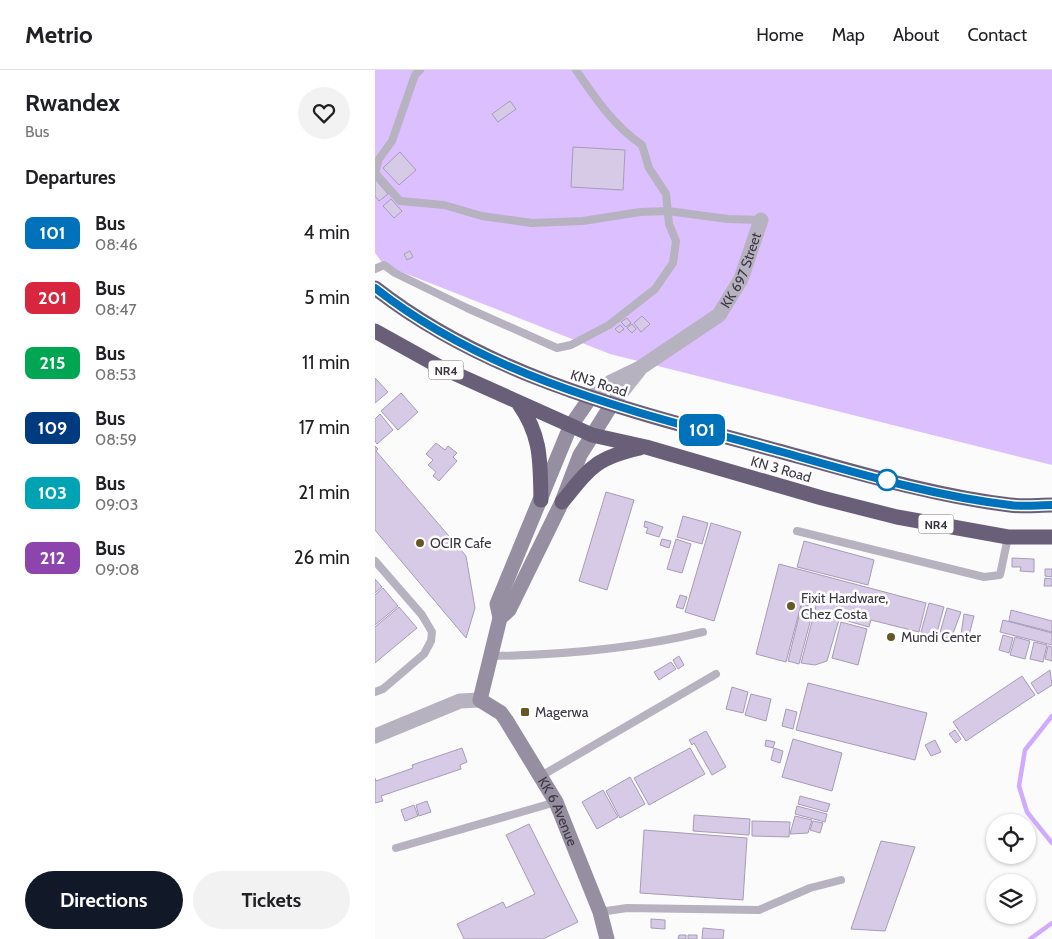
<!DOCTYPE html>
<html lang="en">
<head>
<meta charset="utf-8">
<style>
  :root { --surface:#fff; --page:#f2f2f2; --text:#202124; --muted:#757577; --line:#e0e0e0; --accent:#111827 }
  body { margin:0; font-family:Cabin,sans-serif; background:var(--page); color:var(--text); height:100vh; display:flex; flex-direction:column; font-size:19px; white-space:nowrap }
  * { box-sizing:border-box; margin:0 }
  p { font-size:16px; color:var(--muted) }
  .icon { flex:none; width:28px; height:28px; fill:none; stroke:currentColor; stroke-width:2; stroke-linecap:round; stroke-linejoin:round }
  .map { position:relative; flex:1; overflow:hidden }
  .drawer { display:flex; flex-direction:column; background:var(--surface); width:375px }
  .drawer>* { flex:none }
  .badge { padding:0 10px; border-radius:8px; font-size:18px; line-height:32px }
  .buttons { position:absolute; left:611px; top:744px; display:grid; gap:10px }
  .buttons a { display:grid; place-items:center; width:50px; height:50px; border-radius:50%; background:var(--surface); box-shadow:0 1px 4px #0004; font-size:25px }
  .map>.badge { position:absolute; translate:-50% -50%; box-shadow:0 0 0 2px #fff }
  h2 { padding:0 25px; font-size:19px; line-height:45px }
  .round { display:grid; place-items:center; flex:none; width:52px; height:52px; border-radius:26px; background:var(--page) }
  .summary { display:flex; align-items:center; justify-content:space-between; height:85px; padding:0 25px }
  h1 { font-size:24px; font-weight:800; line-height:38px }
  .primary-button { display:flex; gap:10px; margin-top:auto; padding:10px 25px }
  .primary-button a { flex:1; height:58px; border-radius:30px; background:var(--accent); color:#fff; font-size:20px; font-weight:800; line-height:58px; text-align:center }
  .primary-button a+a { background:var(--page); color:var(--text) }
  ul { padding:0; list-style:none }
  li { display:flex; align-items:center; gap:15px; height:65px; padding:0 25px }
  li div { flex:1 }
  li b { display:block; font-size:19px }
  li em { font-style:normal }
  li .badge { min-width:55px; font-weight:700; text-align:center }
  header { display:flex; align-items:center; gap:30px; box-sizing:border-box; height:70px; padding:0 25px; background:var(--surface); border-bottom:1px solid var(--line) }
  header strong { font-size:24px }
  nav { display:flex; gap:28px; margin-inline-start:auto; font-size:18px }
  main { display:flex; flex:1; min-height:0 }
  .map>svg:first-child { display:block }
</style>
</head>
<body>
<header>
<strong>Metrio</strong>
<nav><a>Home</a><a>Map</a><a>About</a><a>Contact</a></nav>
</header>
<main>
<section class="drawer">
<div class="summary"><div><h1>Rwandex</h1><p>Bus</p></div><a class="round"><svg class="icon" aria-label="heart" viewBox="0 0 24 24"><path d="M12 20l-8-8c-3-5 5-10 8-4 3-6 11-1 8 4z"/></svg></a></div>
<h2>Departures</h2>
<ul>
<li><span class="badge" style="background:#0072bc;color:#fff">101</span><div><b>Bus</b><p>08:46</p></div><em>4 min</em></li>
<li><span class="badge" style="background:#d7263d;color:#fff">201</span><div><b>Bus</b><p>08:47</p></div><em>5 min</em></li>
<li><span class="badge" style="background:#00a651;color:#fff">215</span><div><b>Bus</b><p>08:53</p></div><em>11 min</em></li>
<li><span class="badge" style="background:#003b80;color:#fff">109</span><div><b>Bus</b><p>08:59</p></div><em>17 min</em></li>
<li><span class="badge" style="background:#00a3b4;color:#fff">103</span><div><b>Bus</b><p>09:03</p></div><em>21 min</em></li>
<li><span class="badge" style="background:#8e44ad;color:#fff">212</span><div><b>Bus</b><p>09:08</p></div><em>26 min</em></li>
</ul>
<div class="primary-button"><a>Directions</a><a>Tickets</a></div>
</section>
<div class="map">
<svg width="677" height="869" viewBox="0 0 677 869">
  <rect width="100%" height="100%" fill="#fbfbfb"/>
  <path fill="#dbbfff" d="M0,0h677v395l-442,-111 -226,-89 -9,-12z"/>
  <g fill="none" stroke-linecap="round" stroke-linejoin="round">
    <path stroke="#d1acfe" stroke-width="4.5" d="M677,646l-27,34 -6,36 8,26 25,31
      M655,869l22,-16"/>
  </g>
  <path fill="#d6cae7" stroke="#a79cb7" d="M135,31l6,8 -18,13 -6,-8z
    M198,77l52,3 -2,40 -52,-3z
    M25,82l16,18 -17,15 -16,-17z
    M0,109l13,15 -9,7 -4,-5z
    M16,129l11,12 -8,7 -11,-12z
    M35,181l3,6 -6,3 -3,-6z
    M267,246l8,8 -9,8 -7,-9z
    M252,248l4,5 -5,4 -5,-5z
    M257,254l4,5 -4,4 -5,-5z
    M245,255l4,4 -5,4 -4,-4z
    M0,308l13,14 -13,11z
    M26,323l17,19 -20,18 -17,-19z
    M5,344l13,16 -16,14 -2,-3v-22z
    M61,373l9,7 3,-4 9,7 -4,4 4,4 -18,20 -6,-5 3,-4 -8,-7 5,-5 -7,-6z
    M0,376l3,3 -2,2 90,105 9,52 -9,30 -91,-108z
    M231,422l28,8 -27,90 -28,-9z
    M308,446l25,7 -6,21 -25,-7z
    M270,451l18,6 -4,10 -13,-4 2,-5 -4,-1z
    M336,453l30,9 -27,89 -29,-9z
    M287,469l9,2 -2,7 -9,-3z
    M301,469l15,5 -9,29 -15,-4z
    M429,471l70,19 -6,25 -71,-18z
    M637,488l22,1v13l-14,-1 1,-4h-9z
    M404,494l147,39 -7,29 -48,-12 -2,7 -54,-15 1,-7 -14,-4 -16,61 -30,-8z
    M670,499h7v8l-7,-1z
    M670,508l7,1v7h-8z
    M0,509l7,8 -7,6z
    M8,518l15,18 -23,19v-30z
    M305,525l7,2 -4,12 -7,-2z
    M554,533l15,4 -8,29 -15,-4z
    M427,534l12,3 -15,57 -11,-3z
    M24,537l18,21 -42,35v-36z
    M572,538l14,4 -10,27 -12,-3z
    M636,540l41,11v11l-43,-11z
    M439,544l25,6 -12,41 -12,4 -14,-2z
    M589,544l10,2 -7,27 -7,-2z
    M628,550l49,13v12l-52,-13z
    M466,552l26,7 -9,36 -26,-7z
    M628,565l10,3 -4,15 -10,-3z
    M640,567l15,4 -5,18 -15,-4z
    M659,572l13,3 -4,17 -13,-3z
    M673,576l4,1v14l-7,-2z
    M304,586l5,9 -6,4 -5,-9z
    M296,592l5,7 -17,11 -5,-8z
    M675,600l2,15 -14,9 -7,-11z
    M647,606l13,19 -69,46 -13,-19z
    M433,613l119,30 -12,47 -119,-30z
    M357,617l16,5 -5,21 -17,-4z
    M376,624l20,5 -5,22 -21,-6z
    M411,639l11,3 -4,17 -11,-3z
    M580,660l6,9 -5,4 -7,-9z
    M331,661l20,36 -14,8 -18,-32 -2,2 -3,-5z
    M418,669l49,14 -10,38 -50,-14z
    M391,670l9,2 -2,6 -8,-2z
    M560,670l6,12 -10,4 -6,-11z
    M87,678l5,14 -7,3 1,4 -80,27 2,5 -8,2v-25l1,3 37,-13 -1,-3z
    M315,678l15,26 -56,31 -15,-27z
    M399,678l9,3 -3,12 -9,-3z
    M255,707l15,27 -25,14 -14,-27z
    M228,720l15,27 -21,12 -15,-27z
    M425,726l30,8 -3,8 -29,-8z
    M52,731l4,11 -12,4 -3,-11z
    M39,735l4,11 -13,5 -4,-11z
    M422,736l30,8 -2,8 -30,-8z
    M319,745l56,4 -1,16 -56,-4z
    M420,746l17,4 -4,13 -18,1z
    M377,751l38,1 -1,15 -37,-1z
    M438,751l10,2 -3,10 -10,-3z
    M154,754l49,98 -35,17h-79l-7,-15 46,-22 3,6 29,-14 -29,-59z
    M269,760l103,8 -4,62 -103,-7z
    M506,771l34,6 -30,84 -34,-2z
    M276,849l14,1v9l-14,-1z
    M328,858l21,2 -1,9h-21z
    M304,865h7v4h-8z
    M313,865h9v4h-9z"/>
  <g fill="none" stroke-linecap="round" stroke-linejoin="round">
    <path stroke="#b7b2bf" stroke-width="8" d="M0,103l25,28 44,4 38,11 50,7 51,-2 57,-9 28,-1 60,8 33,1
      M0,103l4,-14 13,-18 23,-66 5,-5
      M0,199l9,-4 11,8 72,35 90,40 14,-3 38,-20 46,-36 18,-26 3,-22 -7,-17 -3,-30 -17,-26 -7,-23c-28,-19 -47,-47 -66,-75
      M422,461l187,46 16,-2 8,-38
      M0,491l47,54 10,17 -1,9 -7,13 -41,35 -8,3
      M116,586c71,-1 142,-7 212,-24
      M166,706l175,-102
      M21,778l160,-46
      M225,842l27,-4 132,2 51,-22 31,-8"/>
    <g stroke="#b7b2bf" stroke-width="15">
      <path id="s1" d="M215,328l21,-16 29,-14 79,-53 22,-36 20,-59"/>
      <path d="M237,334l27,-34"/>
      <path d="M0,666l85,-35 20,-1"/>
    </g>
    <g stroke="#968ea1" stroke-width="15">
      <path id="s2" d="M215,328l-20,29 -73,177 3,14 -20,82 21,13 5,7 50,82 44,110 7,27"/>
      <path d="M125,548l9,-8 53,-108 18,-47 32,-51"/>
    </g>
    <path stroke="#6a5f79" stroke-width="15" d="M0,218c119,93 268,126 411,165 74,20 148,43 224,52 14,2 28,0 42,0
      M0,261l63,35 154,69 54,12 176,51 75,19 111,20h44
      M144,334c23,33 21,58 22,96
      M187,432c28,-34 33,-44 78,-54"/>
  </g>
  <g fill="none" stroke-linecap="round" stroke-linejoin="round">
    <defs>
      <path id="line" d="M0,218c118,93 266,125 407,164 75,21 151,44 228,53 14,2 28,0 42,0"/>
    </defs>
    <use href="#line" stroke="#fff" stroke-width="11"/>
    <use href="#line" stroke="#0072bc" stroke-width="8"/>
  </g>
  <circle fill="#fff" stroke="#0072bc" stroke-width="2.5" cx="512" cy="410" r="10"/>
  <g fill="#655825" stroke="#fff" stroke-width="2">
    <circle cx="45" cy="473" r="5"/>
    <circle cx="416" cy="536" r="5"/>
    <circle cx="516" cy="567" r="5"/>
    <rect x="145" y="637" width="10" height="10" rx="2.5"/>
  </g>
  <g text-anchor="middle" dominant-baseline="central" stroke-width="5" stroke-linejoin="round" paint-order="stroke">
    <g fill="#fff" stroke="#76737b" stroke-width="1">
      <rect x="53.5" y="290.5" width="35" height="19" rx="4"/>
      <rect x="543.5" y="444.5" width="35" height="19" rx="4"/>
    </g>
    <g font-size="12" font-weight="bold" fill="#3c3743">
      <text x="71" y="300">NR4</text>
      <text x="561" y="454">NR4</text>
    </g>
    <g font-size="14" fill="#3c3743" stroke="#fff">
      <text stroke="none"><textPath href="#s1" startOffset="204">KK 697 Street</textPath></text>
      <text transform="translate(224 313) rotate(18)">KN3 Road</text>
      <text transform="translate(406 399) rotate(16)">KN 3 Road</text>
      <text stroke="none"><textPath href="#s2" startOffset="464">KK 6 Avenue</textPath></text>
    </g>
    <g font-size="14" fill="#3c3743" stroke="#fff" text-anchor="start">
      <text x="55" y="473">OCIR Cafe</text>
      <text x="426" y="528">Fixit Hardware,<tspan x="426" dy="16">Chez Costa</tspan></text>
      <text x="526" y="567">Mundi Center</text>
      <text x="160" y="642">Magerwa</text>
    </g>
  </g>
</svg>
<div class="buttons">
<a><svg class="icon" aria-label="locate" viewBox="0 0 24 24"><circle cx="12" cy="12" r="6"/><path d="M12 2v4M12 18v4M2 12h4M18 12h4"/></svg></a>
<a><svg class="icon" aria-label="layers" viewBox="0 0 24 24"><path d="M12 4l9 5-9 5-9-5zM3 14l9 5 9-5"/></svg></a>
</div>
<b class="badge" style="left:327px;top:360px;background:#0072bc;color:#fff">101</b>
</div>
</main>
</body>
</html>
